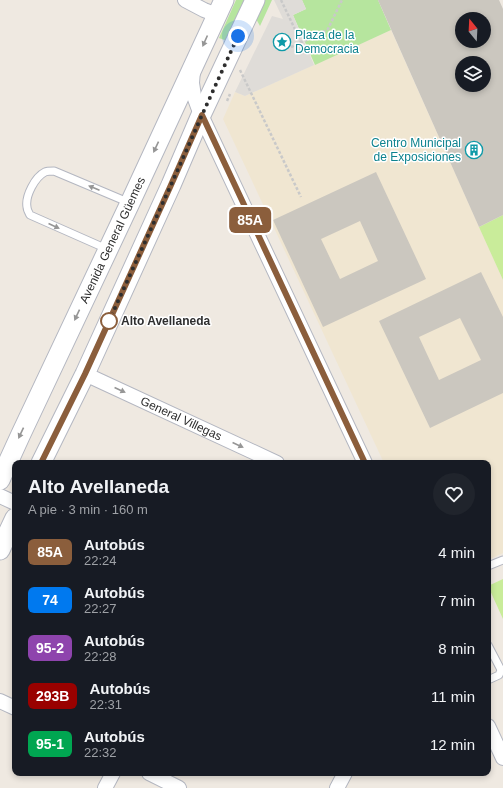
<!DOCTYPE html>
<html lang="es">
<head>
<meta charset="utf-8">
<style>
  :root { --surface:#171b24; --page:#20242c; --text:#f1f3f6; --muted:#9ea1a6 }
  body { margin:0; font-family:Arial,sans-serif; background:var(--page); color:var(--text); height:100vh; display:flex; flex-direction:column; font-size:15px; white-space:nowrap }
  * { box-sizing:border-box; margin:0 }
  p { font-size:13px; color:var(--muted) }
  .icon { flex:none; width:22px; height:22px; fill:none; stroke:currentColor; stroke-width:2; stroke-linecap:round; stroke-linejoin:round }
  .map { position:relative; flex:1; overflow:hidden }
  .details { position:absolute; left:12px; top:460px; width:479px; height:316px; display:flex; flex-direction:column; background:var(--surface); border-radius:8px; box-shadow:0 2px 6px #0003 }
  .details>* { flex:none }
  .badge { padding:0 8px; border-radius:6px; font-size:14px; line-height:26px }
  .needle { width:26px; rotate:342deg }
  .buttons { position:absolute; left:455px; top:12px; display:grid; gap:8px }
  .buttons a { display:grid; place-items:center; width:36px; height:36px; border-radius:50%; background:var(--surface); box-shadow:0 2px 6px #0003; font-size:20px }
  .you { position:absolute; width:20px; height:20px; margin:-10px; border:3px solid #fff; border-radius:50%; background:#1a73e8; box-shadow:0 0 0 6px #1a73e833 }
  .map>.badge { position:absolute; translate:-50% -50%; box-shadow:0 0 0 2px #fff }
  .round { display:grid; place-items:center; flex:none; width:42px; height:42px; border-radius:21px; background:var(--page) }
  .headline { display:flex; align-items:center; justify-content:space-between; height:68px; padding:0 16px }
  h1 { font-size:19px; font-weight:800; line-height:30px }
  ul { padding:0; list-style:none }
  li { display:flex; align-items:center; gap:12px; height:48px; padding:0 16px }
  li div { flex:1 }
  li b { display:block; font-size:15px }
  li em { font-style:normal }
  li .badge { min-width:44px; font-weight:700; text-align:center }
  .map>svg:first-child { display:block }
</style>
</head>
<body>
<div class="map">
<svg width="503" height="788" viewBox="0 0 503 788">
  <rect width="100%" height="100%" fill="#efe9e1"/>
  <path fill="#f0e6d1" d="M391,30l112,250v273l-15,7v-97h-104l-161,-344 12,-27 10,4z"/>
  <path fill="#b6e59e" d="M236,0h10l-19,41 -8,-3z
    M263,0h9l-12,26 -5,-9z
    M302,0h76l13,30 -76,35 -22,-50 13,-6z"/>
  <path fill="#c9ec9a" d="M503,215v65l-24,-53z
    M503,579v40l-15,-33z"/>
  <path fill="#dfdcd8" d="M274,0h28l4,9 -13,6 21,50 -69,31 -10,-4 37,-76 11,3z"/>
  <path fill="#cbc7bf" fill-rule="evenodd" d="M378,0h121l4,9v206l-24,12zM462,19h22v22h-22zM462,63h22v22h-22z
    M376,172l50,107 -103,48 -50,-107zM360,221l18,40 -38,18 -19,-40z
    M481,272l22,45v76l-73,35 -51,-107zM460,318l21,42 -42,20 -20,-43z"/>
  <g fill="none" stroke-linecap="round" stroke-linejoin="round">
    <defs>
      <path id="lane" d="M107,249l-77,-34c-1,-2 -3,-5 -3,-8 -2,-11 8,-30 18,-35 2,-1 6,-1 9,-1l76,32
        M488,566l15,-6
        M488,645l13,25 -2,5 -11,5"/>
      <g id="street">
        <path d="M185,0l19,10 13,5"/>
        <path d="M193,70l-1,13 2,13 7,19 164,348"/>
        <path id="s1" d="M85,374l192,89"/>
        <path d="M0,496l15,7"/>
        <path d="M0,701l15,7"/>
        <path d="M488,726l15,32"/>
        <path d="M149,773l30,15"/>
        <path d="M105,788l8,-15"/>
        <path d="M337,788l8,-15"/>
      </g>
      <g id="secondary">
        <path d="M41,463l44,-89 86,-189 30,-70 54,-115"/>
        <path id="s2" d="M0,480l21,-46 109,-231 94,-203"/>
        <path d="M0,550l15,-32"/>
      </g>
    </defs>
    <use href="#lane" stroke="#b4b7c1" stroke-width="9"/>
    <use href="#street" stroke="#b4b7c1" stroke-width="16"/>
    <use href="#secondary" stroke="#b4b7c1" stroke-width="21"/>
    <path stroke="#c9c9c9" stroke-width="2.5" stroke-dasharray="3 2" stroke-linecap="butt" d="M281,0l20,42
      M291,47l27,-12 10,-6 14,-29
      M240,70l61,127
      M227,101l3,-7"/>
    <use href="#lane" stroke="#fff" stroke-width="7"/>
    <use href="#street" stroke="#fff" stroke-width="14"/>
    <use href="#secondary" stroke="#fff" stroke-width="19"/>
  </g>
  <defs><path id="oneway-solid" d="M-6-.8H1V-3.2L6.5 0L1 3.2V.8H-6Z"/></defs>
  <g fill="#969696">
    <use href="#oneway-solid" transform="translate(205 41) rotate(114)"/>
    <use href="#oneway-solid" transform="translate(156 147) rotate(115)"/>
    <use href="#oneway-solid" transform="translate(94 188) rotate(-157)"/>
    <use href="#oneway-solid" transform="translate(54 226) rotate(24)"/>
    <use href="#oneway-solid" transform="translate(77 315) rotate(115)"/>
    <use href="#oneway-solid" transform="translate(120 390) rotate(25)"/>
    <use href="#oneway-solid" transform="translate(21 433) rotate(115)"/>
    <use href="#oneway-solid" transform="translate(238 445) rotate(25)"/>
  </g>
  <g fill="none" stroke-linecap="round" stroke-linejoin="round">
    <defs>
      <path id="line" d="M41,463l44,-89 86,-189 31,-70 163,348"/>
    </defs>
    <use href="#line" stroke="#fff" stroke-width="9"/>
    <use href="#line" stroke="#8b5e3c" stroke-width="6"/>
    <path stroke="#2e2e2e" stroke-width="4" stroke-dasharray="0 7.2" d="M109,321l62,-136 31,-70 36,-79"/>
  </g>
  <defs>
    <symbol id="sight-ring" viewBox="-11 -11 22 22"><circle r="9.5" fill="#fff" stroke="#0f9aa8" stroke-width="1.5"/><path d="M0-6L1.8-2.2L6-1.7L2.9 1.2L3.7 5.4L0 3.3L-3.7 5.4L-2.9 1.2L-6-1.7L-1.8-2.2Z" fill="#0f9aa8"/></symbol>
    <symbol id="building-ring" viewBox="-11 -11 22 22"><circle r="9.5" fill="#fff" stroke="#0f9aa8" stroke-width="1.5"/><path d="M-4-6H4V6H1V3H-1V6H-4ZM-2.5-4.3h1.7v1.8h-1.7ZM.8-4.3h1.7v1.8H.8ZM-2.5-1h1.7V.8h-1.7ZM.8-1h1.7V.8H.8Z" fill="#0f9aa8"/></symbol>
  </defs>
  <g fill-rule="evenodd">
    <use href="#sight-ring" x="272" y="32" width="20" height="20"/>
    <use href="#building-ring" x="464" y="140" width="20" height="20"/>
  </g>
  <circle fill="#fff" stroke="#8b5e3c" stroke-width="2" cx="109" cy="321" r="8"/>
  <g text-anchor="middle" dominant-baseline="central" stroke-width="3" stroke-linejoin="round" paint-order="stroke">
    <g font-size="12" fill="#0d838f" stroke="#fff" text-anchor="start">
      <text x="295" y="35">Plaza de la<tspan x="295" dy="14">Democracia</tspan></text>
      <text x="461" y="143" text-anchor="end">Centro Municipal<tspan x="461" dy="14">de Exposiciones</tspan></text>
    </g>
    <g font-size="12" fill="#2e2e2e" stroke="#fff">
      <text stroke="none"><textPath href="#s2" startOffset="265">Avenida General Güemes</textPath></text>
      <text stroke="none"><textPath href="#s1" startOffset="106">General Villegas</textPath></text>
    </g>
    <g font-size="12" font-weight="bold" fill="#2e2e2e" stroke="#fff" text-anchor="start">
      <text x="121" y="321">Alto Avellaneda</text>
    </g>
  </g>
</svg>
<div class="buttons">
<a><svg class="needle" viewBox="-14 -14 28 28"><path d="M0-13l5 13h-10z" fill="#e53935"/><path d="M0 13l5-13h-10z" fill="#9ea1a6"/></svg></a>
<a><svg class="icon" aria-label="layers" viewBox="0 0 24 24"><path d="M12 4l9 5-9 5-9-5zM3 14l9 5 9-5"/></svg></a>
</div>
<div class="you" style="left:238px;top:36px"></div>
<b class="badge" style="left:250px;top:220px;background:#8b5e3c;color:#fff">85A</b>
<section class="details">
<div class="headline"><div><h1>Alto Avellaneda</h1><p>A pie · 3 min · 160 m</p></div><a class="round"><svg class="icon" aria-label="heart" viewBox="0 0 24 24"><path d="M12 20l-8-8c-3-5 5-10 8-4 3-6 11-1 8 4z"/></svg></a></div>
<ul>
<li><span class="badge" style="background:#8b5e3c;color:#fff">85A</span><div><b>Autobús</b><p>22:24</p></div><em>4 min</em></li>
<li><span class="badge" style="background:#0079ef;color:#fff">74</span><div><b>Autobús</b><p>22:27</p></div><em>7 min</em></li>
<li><span class="badge" style="background:#8e44ad;color:#fff">95-2</span><div><b>Autobús</b><p>22:28</p></div><em>8 min</em></li>
<li><span class="badge" style="background:#990100;color:#fff">293B</span><div><b>Autobús</b><p>22:31</p></div><em>11 min</em></li>
<li><span class="badge" style="background:#00a651;color:#fff">95-1</span><div><b>Autobús</b><p>22:32</p></div><em>12 min</em></li>
</ul>
</section>
</div>
</body>
</html>
